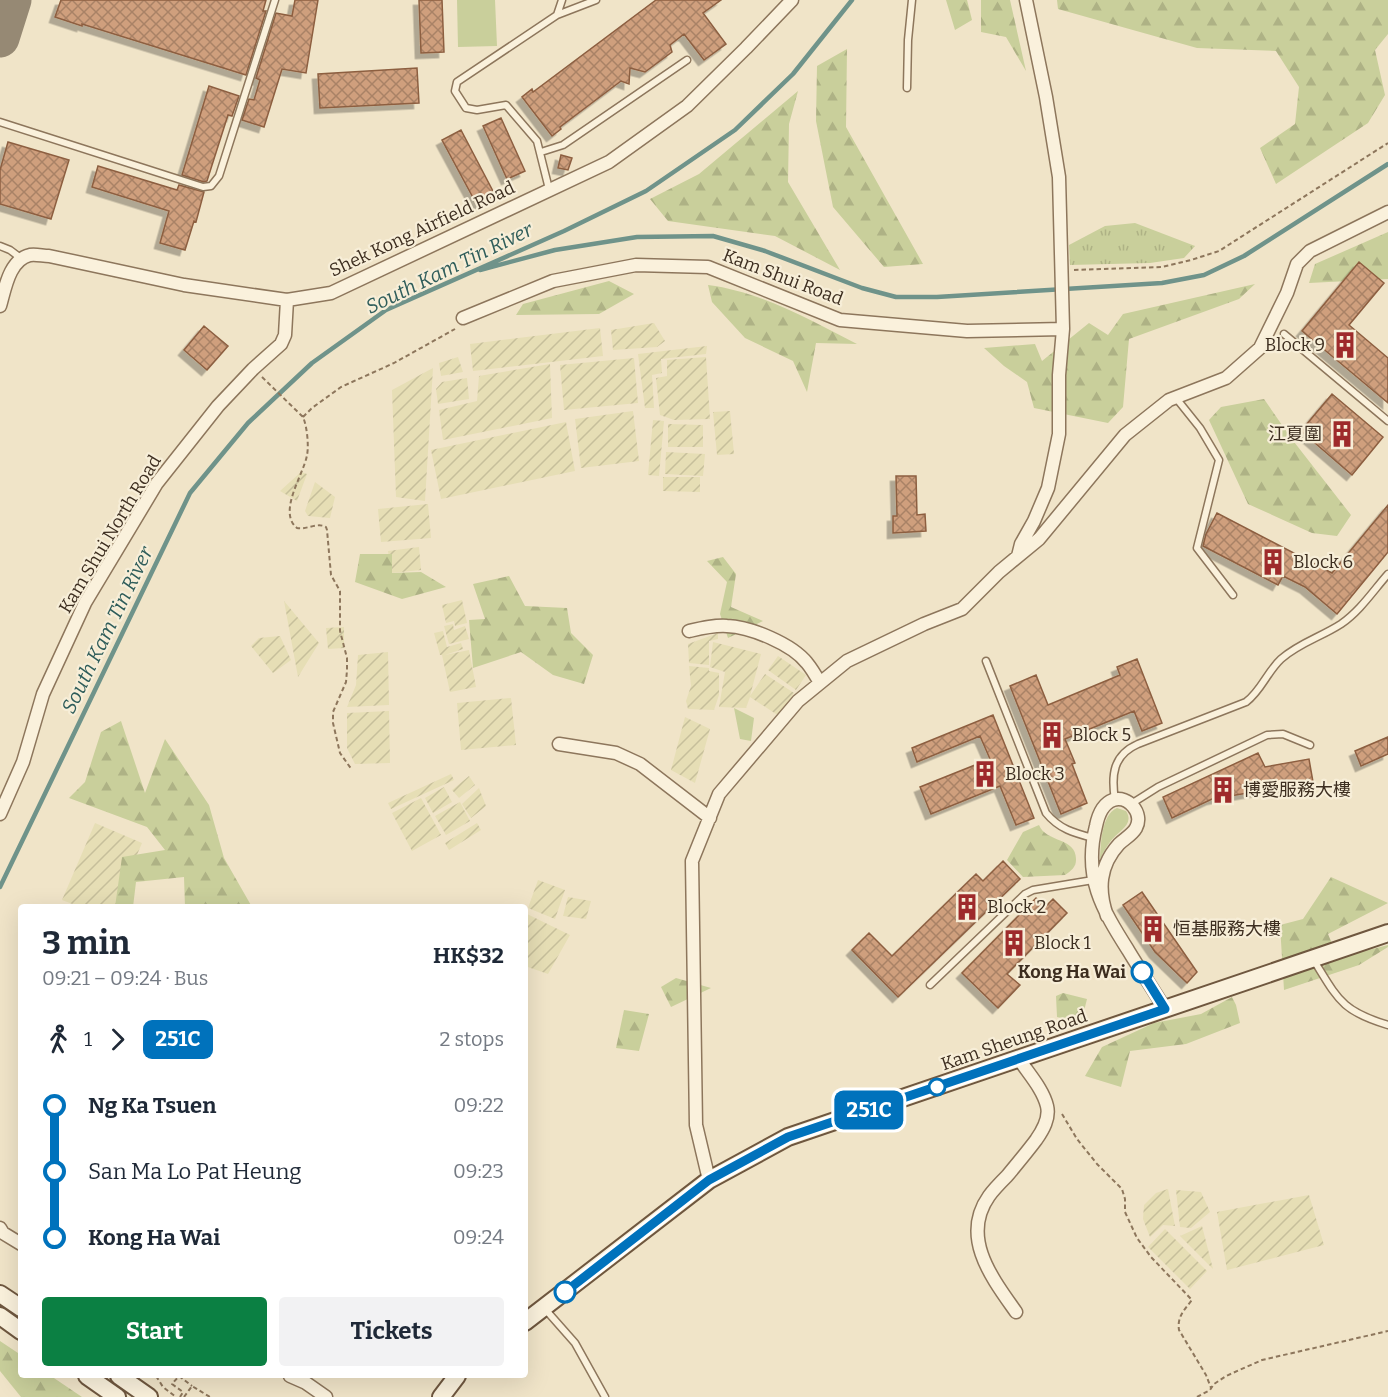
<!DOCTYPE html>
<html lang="en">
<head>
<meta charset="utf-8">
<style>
  :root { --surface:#fff; --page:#f2f2f3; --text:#1f2937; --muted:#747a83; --accent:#0b8043 }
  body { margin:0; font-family:Bitter,"Noto Sans TC",serif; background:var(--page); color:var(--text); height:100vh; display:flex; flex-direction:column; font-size:22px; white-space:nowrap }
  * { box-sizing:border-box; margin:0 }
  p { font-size:20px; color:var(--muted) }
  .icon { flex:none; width:33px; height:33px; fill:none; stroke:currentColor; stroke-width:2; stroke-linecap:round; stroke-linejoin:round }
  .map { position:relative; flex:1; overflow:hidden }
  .details { position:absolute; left:18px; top:904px; width:510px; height:474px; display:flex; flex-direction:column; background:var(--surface); border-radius:6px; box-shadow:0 6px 24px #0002 }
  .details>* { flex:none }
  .badge { padding:0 12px; border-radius:9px; font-size:21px; line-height:39px }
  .map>.badge { position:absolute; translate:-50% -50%; box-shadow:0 0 0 3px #fff }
  .legs { display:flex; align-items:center; gap:9px; height:66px; padding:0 24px; font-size:20px }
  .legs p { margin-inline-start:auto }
  .head { display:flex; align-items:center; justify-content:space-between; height:102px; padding:0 24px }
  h1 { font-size:33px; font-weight:700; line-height:45px }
  .action { display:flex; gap:12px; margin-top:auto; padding:12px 24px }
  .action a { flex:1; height:69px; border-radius:6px; background:var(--accent); color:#fff; font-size:24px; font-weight:700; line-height:69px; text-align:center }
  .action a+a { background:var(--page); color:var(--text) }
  ul { padding:0 24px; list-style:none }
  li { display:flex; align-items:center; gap:21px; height:66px; font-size:22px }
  li i { display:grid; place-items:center; width:9px; height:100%; margin:0 8px; background:currentColor }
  li i::after { content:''; width:15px; height:15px; margin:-8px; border:4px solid; border-radius:50%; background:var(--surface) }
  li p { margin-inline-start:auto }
  li:first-child i { background:linear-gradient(#0000 50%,currentColor 0) }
  li:last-child i { background:linear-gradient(currentColor 50%,#0000 0) }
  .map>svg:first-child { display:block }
</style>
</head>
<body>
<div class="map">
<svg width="1388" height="1397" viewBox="0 0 1388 1397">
  <defs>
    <pattern id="farmland-furrows" width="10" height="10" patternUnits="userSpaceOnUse" patternTransform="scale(1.5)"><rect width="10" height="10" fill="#e6deb5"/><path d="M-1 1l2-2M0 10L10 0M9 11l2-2" fill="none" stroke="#c6bf9b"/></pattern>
    <pattern id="forest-firs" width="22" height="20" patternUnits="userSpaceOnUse" patternTransform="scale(1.5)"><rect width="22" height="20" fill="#c9cf9b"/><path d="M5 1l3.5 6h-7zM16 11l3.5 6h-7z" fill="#aeb285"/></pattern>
    <pattern id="park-tufts" width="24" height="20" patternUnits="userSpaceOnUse" patternTransform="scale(1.5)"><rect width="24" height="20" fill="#c9cf9b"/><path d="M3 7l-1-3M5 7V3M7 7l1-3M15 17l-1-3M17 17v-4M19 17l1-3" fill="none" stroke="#aeb285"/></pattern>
    <pattern id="building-cross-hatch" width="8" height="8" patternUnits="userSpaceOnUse" patternTransform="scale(1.5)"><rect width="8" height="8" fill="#cf9f7d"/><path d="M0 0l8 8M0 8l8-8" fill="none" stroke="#a98266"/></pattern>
    <filter id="shadow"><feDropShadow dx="-5.5" dy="5.5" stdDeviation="0" flood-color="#0004"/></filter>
  </defs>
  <rect width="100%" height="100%" fill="#f0e4c8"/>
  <path fill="url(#farmland-furrows)" d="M654,323l11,18 -8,6 -44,3 -2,-20z
    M600,328l3,28 -130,15 -3,-27z
    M707,346l-1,8 -45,5 1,14 -10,2 2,33h-9l-7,-54z
    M458,357l5,15 -22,4 -2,-13z
    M706,357l4,62 -36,1 -14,-5 -4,-37 11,-2v-16z
    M634,358l4,45 -74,7 -4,-45z
    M550,364l2,54 -109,22 -4,-30 38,-9 2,-25z
    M433,368l-8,133 -29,-4 -4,-107z
    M467,378l2,21 -31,5 -2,-15 6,-7z
    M633,411l6,50 -58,7 -6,-49z
    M730,411l4,43 -17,1 -4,-43z
    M653,420l11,1 -5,55 -11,-1z
    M566,422l9,49 -134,28 -10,-49z
    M668,424l35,1v22h-35z
    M666,452l39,2 -2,22 -38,-2z
    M301,472l6,2 -10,27 -17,-10z
    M663,477h37v15l-37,-1z
    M315,482l20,15 -5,21 -22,-2 -3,-5z
    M428,504l3,34 -50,4 -3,-33z
    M419,547l2,23 -30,3 -3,-22z
    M462,600l5,23 -12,3 -1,-5 -8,2 -4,-18z
    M284,601l35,42 -21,34z
    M453,624l1,6 11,-4 4,13 -20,5 -5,-18z
    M344,627v21l-16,1 -2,-21z
    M443,631l4,16 14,-4 2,6 -18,6 24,-5 7,37 -26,5 -8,-37h-2l-6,-22z
    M718,633v6l-9,2v24l-20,-2 -1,-19z
    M280,636l11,24 -18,13 -22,-27 8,-8z
    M713,642l48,12 -11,42 15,-22 29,19 -15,23 -29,-19 -4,11 -27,-1 6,-35 -15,-5z
    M388,652l1,53 -42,2 9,-22 2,-30z
    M778,656l28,19 -10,15 -28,-20z
    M689,666l20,2v3l10,2v22l-5,15 -26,-1 -2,-8 5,-15z
    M511,698l5,47 -55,5 -4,-47z
    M389,711l1,52 -35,1 -8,-16v-35z
    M685,717l25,12 -15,54 -24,-13z
    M451,774l3,6 -63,29 -3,-6z
    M469,776l6,9 -16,13 -7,-8z
    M444,787l8,15 -19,11 -8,-15z
    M479,788l7,18 -15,12 -9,-14z
    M421,798l20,37 -29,16 -20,-38z
    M460,802l10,19 -24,14 -11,-19z
    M95,823l47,20 -27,64h-35l-18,-7z
    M477,823l4,7 -32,20 -4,-7z
    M538,880l27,10 -10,29 -27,-11z
    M568,897l23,4 -5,18 -23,-3z
    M525,913l45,22 -22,39 -23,-8z
    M1168,1189l7,37 -12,-1 -13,12 -7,-18 1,-14 12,-12z
    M1176,1190l25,2 9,20 -19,16 -11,-1z
    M1309,1195l15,50 -97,25 -10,-58z
    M1202,1226l11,43 -33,-33z
    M1165,1229l42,42 -17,18 -42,-42z"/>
  <path fill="#c9cf9b" d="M457,0h38l2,46 -39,1z
    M734,708l20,10 -3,23 -11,-2z
    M1117,808l9,3c9,14 -8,20 -16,31 -4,5 -7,11 -10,17 1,-15 1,-44 17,-51z"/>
  <path fill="url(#forest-firs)" d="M946,0h21l5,20 -17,10z
    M981,0h29l16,71 -20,-34 -25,-5z
    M1057,0h331v34l-13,16 10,45 -17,28 -92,61 -16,-36 35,-24 4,-37 -23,-36 -79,-3 -139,-39z
    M847,49l-1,78 77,137 -39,3 -51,-60 -17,-86 1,-55z
    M798,91l-9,33 -1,58 52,88 -65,-34 -107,-15 -18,-22 49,-25z
    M1388,232v47l-79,4 6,-19z
    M609,281l25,13 -35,20 -83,1 7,-11z
    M1255,284l-16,15 -110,40 -6,68 -15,16 -74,-15 -7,-26 -23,-16 -20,-18 51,-4 7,17 47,-38 19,12 15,-21z
    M708,285c54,7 102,35 149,59l-41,-1 -9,49 -14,-31 -48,-23 -33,-36z
    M1264,399l27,39 60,77 -14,21 -25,-3 -64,-29 -39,-84 12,-13z
    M360,554h32v19l29,-1 25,15 -44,12 -47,-17z
    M723,557l13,17 -5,33 32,14 -35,17 -8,-24 7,-32 -20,-21z
    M509,576l16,30 42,2 4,25 22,22 -9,29 -31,-9 -32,-23 -48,16 -4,-48 16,-1 -12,-35z
    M121,721l24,72 20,-54 44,66 15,53 28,49h-67l-1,-30 -48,5 -3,25h-18l7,-50 43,-7 -18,-23 -78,-29 16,-16 16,-50z
    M1039,825c7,18 38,12 37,35 0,7 -5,11 -11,15l-42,2 -16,-17 16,-28z
    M1331,877l57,26 -60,31 10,24 50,-13v2l-29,18 -75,25 -4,-65 23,-6z
    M676,978l35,10 -40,19 -10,-20z
    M1063,993l24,6 -6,24 -24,-6 -1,-21z
    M1232,997l4,8 4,18 -54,21 -56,7 -9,36 -36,-11 17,-29 52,-24 47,-9z
    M624,1010l25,4 -10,37 -23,-3z
    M0,1341l21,14v21h30l31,21h-61l-21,-26z"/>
  <path fill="url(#park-tufts)" d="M1135,223l60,23 -11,12 -34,5 -80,2 -1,-20 36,-19z"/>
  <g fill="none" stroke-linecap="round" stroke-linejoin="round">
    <path stroke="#6f938a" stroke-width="4.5" d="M480,270l75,-20 82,-13 76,-1 52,15 97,37 34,9h41l225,-14 42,-8 40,-19 144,-92
      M0,887l190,-394 58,-70 64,-60 74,-53 178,-79 82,-40 89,-61 58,-56 59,-74"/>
    <path stroke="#968974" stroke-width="39" d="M0,38l12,-38"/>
  </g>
  <path fill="url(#building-cross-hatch)" stroke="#8d5f41" stroke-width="1.5" filter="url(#shadow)" d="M61,0h205l-3,11h3l-20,64 -164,-51v2l-27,-9z
    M295,0h23l-12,73 -24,-4 -18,58 -22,-7 7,-21 5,1 6,-20 -4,-2 20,-65 16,3z
    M419,0h23l2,52 -23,1z
    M656,0h65l-18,13 23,31 -22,16 -20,-26 -14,11 2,7 -27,20 -15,-4 -1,16 -8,-3 -61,46 1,2 -9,7 -30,-39 10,-8 1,3z
    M417,68l2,35 -99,5 -2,-34z
    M209,86l30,10 -7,20 -4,-1 -21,66 -3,1 -22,-7z
    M501,118l24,53 -18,8 -24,-53z
    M461,130l34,65 -18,10 -35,-65z
    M8,142l61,18 -18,59 -51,-15v-34z
    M561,155l11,3 -4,12 -10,-2z
    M98,166l79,24 2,-5 25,7 -8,30 -2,-1 -9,29 -25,-7 9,-32 -77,-24z
    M1359,262l25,21 -35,42 39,33v45l-86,-72z
    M204,326l24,20 -21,24 -23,-20z
    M1332,394l51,43 -31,38 -51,-44z
    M896,476h20l1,39 8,-1 1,17 -33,2v-17h4z
    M1388,505v47l-51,62 -32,-27 -22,-11 -5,9 -75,-39 3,-12 11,-21 115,60z
    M1137,659l25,64 -20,8 -8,-20 -69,28 10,24 -3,1 15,39 -26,11 -51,-128 26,-11 12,30 72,-30 -3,-8z
    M993,715l41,103 -18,7 -16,-39 -69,28 -11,-27 70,-28 -10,-23 -63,26 -5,-14z
    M1388,737v17l-27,12 -6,-15z
    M1258,753l7,14 44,-8 4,23 -101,17 -40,19 -9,-21z
    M1003,861l17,18 -122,118 -46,-47 17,-17 23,23 84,-82 7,7z
    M1142,892l55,80 -10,11 -32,-31 -32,-47z
    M1036,898l9,9 8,-8 14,14 -60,61 13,11 -22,23 -36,-35z"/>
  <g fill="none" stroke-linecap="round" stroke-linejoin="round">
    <defs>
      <path id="lane" d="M557,15l39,-15
        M907,88l1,-48 4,-40
        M0,122l203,65 8,-1 8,-10 56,-176
        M541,152l22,-7 124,-85
        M549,189l-12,-48 -31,-36 -29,5 -11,-2 -11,-17 2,-9 100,-67 5,-15
        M0,246l10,4 12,9
        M1284,334l104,87
        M1176,398l24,30 19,32 -22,88 36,47
        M986,661l60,152c13,16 28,20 47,25
        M1115,800c-4,-25 -2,-45 23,-56l108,-42c15,-11 21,-30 35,-43 18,-16 40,-22 60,-35 19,-13 32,-33 47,-50
        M1131,804l27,-17 109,-52 16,-1 27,11
        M1313,959c25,40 28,52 75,66
        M930,985l95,-91 8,-4 60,-10
        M545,1309l30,34 30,54"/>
      <path id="street" d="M0,306c5,-17 9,-46 30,-51 6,-1 13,1 19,1l135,29 103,15 44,-7 278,-131 78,-56 59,-58 46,-48
        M463,318l90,-37 83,-16 72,2 132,53 127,11 96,-2
        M1018,556l3,-12 13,-23 14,-33 11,-54v-59l4,-46 -4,-152 -13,-80 -20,-97
        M689,631c13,-3 25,-6 38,-5 24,1 65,18 80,37 5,6 9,13 13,20
        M559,744l57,9 24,11 70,54
        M0,814l23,-52 20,-68 42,-91 72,-120 61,-77 35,-37 28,-25 4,-9 2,-35
        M1107,916c-9,-26 -8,-50 12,-72 5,-5 13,-9 17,-16 8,-15 -8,-33 -23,-28 -11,4 -15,16 -17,26 -13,51 6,83 32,124 12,20 25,39 37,59
        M709,1180l-13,-55 -4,-264 27,-67 79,-93 49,-40 77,-37 38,-15 37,-37 40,-33 86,-104 44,-35 57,-22 34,-30 27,-55 10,-29 13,-13 78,-39
        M0,1228l3,5 18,11
        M1016,1312c-24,-34 -56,-75 -27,-116 5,-7 12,-14 18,-20 10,-12 20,-24 29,-36 7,-10 14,-22 11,-34 -4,-17 -19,-33 -28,-47
        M290,1376l16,7 20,14"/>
      <path id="secondary" d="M0,1294l21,14
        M0,1316l21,15
        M525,1322l184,-142 79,-43 600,-204
        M87,1376l30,21
        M119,1376l30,21
        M441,1397l16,-21"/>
    </defs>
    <use href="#lane" stroke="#8d765c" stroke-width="9"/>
    <use href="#street" stroke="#8d765c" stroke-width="15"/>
    <use href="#secondary" stroke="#6f573f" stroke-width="20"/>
    <path stroke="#8d765c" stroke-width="2" stroke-dasharray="4.5 3" stroke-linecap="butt" d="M1074,270l88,-3 29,-7 28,-9 169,-108
      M262,377l41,40c4,9 6,29 4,38 -3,19 -30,57 -10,73 10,2 20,-6 29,-1l1,3 4,45 9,16v40l7,27v12l-1,12 -13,30v11l7,30 12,17
      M303,417l9,-9 29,-21 53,-24 61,-34
      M1062,1114l15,25 20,25 25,25 3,10v13l12,26 14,19 41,43c-8,10 -15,17 -13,30l27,45 5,13
      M156,1376l7,11 13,10
      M180,1397l3,-5 -11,-8 7,-8 13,10
      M184,1397l8,-11 18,11
      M1197,1397l13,-7 4,-6 12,-8 36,-16 126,-29"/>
    <use href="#lane" stroke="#faf1dc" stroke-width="6"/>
    <use href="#street" stroke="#faf1dc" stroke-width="12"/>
    <use href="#secondary" stroke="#faf1dc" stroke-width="16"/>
  </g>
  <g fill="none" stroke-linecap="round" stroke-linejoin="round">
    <defs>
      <path id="line-1" d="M565,1292l144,-112 79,-43 377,-128 -23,-37"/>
    </defs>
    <use href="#line-1" stroke="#fff" stroke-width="14"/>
    <use href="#line-1" stroke="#0072bc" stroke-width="9"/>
  </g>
  <defs>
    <symbol id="building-bare" viewBox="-9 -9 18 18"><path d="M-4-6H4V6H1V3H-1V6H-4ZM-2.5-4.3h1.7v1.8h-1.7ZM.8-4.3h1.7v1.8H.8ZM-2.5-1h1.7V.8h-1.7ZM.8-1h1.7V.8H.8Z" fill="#9e2a2b" stroke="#f7eed8" stroke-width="2.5" paint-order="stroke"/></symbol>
  </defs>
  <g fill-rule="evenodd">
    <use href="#building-bare" x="1326" y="326" width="38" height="38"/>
    <use href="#building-bare" x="1323" y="415" width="38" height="38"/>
    <use href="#building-bare" x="1254" y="543" width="38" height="38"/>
    <use href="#building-bare" x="1033" y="716" width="38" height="38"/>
    <use href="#building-bare" x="966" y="755" width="38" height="38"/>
    <use href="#building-bare" x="1204" y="771" width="38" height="38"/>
    <use href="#building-bare" x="948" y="888" width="38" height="38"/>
    <use href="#building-bare" x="1134" y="910" width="38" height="38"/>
    <use href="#building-bare" x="995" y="924" width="38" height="38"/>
  </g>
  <g fill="#fff" stroke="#0072bc" stroke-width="3">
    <circle cx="1142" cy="972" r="10"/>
    <circle cx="937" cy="1087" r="8"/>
    <circle cx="565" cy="1292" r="10"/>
  </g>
  <g text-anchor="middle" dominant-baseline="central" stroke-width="4.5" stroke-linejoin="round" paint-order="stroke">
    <g font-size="18" fill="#3d2e20" stroke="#f7eed8">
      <text transform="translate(422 229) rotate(-25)">Shek Kong Airfield Road</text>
      <text transform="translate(783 277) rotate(21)">Kam Shui Road</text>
      <text transform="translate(110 534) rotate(-59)">Kam Shui North Road</text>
      <text transform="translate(1014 1040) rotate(-19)">Kam Sheung Road</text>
    </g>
    <g font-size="18" fill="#3d2e20" stroke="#f7eed8" text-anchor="start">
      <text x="1325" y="345" text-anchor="end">Block 9</text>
      <text x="1322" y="434" text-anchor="end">江夏圍</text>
      <text x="1293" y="562">Block 6</text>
      <text x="1072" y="735">Block 5</text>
      <text x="1005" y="774">Block 3</text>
      <text x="1243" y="790">博愛服務大樓</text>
      <text x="987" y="907">Block 2</text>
      <text x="1173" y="929">恒基服務大樓</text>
      <text x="1034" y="943">Block 1</text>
    </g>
    <g font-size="18" font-weight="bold" fill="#3d2e20" stroke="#f7eed8" text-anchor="end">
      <text x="1126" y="972">Kong Ha Wai</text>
    </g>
    <g font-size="20" font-style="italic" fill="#2f5d5a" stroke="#f7eed8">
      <text transform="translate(449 268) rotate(-26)">South Kam Tin River</text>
      <text transform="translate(107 630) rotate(-64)">South Kam Tin River</text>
    </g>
  </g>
</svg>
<b class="badge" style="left:869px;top:1110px;background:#0072bc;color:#fff">251C</b>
<section class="details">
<div class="head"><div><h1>3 min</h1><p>09:21 – 09:24 · Bus</p></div><b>HK$32</b></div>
<div class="legs"><svg class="icon" aria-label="walk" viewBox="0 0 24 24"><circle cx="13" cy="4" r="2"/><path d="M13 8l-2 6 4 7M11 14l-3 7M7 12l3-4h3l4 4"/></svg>1<svg class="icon" aria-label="forward" viewBox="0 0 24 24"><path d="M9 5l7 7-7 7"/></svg><b class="badge" style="background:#0072bc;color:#fff">251C</b><p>2 stops</p></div>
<ul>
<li><i style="color:#0072bc"></i><b>Ng Ka Tsuen</b><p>09:22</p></li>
<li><i style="color:#0072bc"></i><span>San Ma Lo Pat Heung</span><p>09:23</p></li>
<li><i style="color:#0072bc"></i><b>Kong Ha Wai</b><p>09:24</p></li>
</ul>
<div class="action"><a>Start</a><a>Tickets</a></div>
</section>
</div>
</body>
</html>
